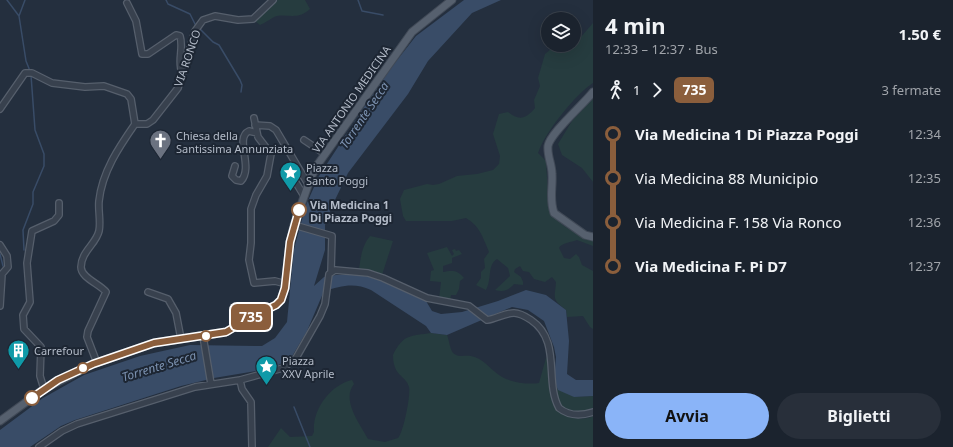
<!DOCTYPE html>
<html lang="it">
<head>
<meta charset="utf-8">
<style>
  :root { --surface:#1b232e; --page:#282f3a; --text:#f1f3f6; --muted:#a0a4aa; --line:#39404a; --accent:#8ab4f8 }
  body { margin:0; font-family:"Noto Sans",sans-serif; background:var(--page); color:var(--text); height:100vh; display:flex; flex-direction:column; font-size:15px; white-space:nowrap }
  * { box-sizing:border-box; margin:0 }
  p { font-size:13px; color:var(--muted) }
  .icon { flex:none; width:22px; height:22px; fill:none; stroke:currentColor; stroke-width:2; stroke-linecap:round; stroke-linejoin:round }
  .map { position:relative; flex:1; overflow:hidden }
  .drawer { display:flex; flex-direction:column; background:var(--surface); width:360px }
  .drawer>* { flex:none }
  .badge { padding:0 8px; border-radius:6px; font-size:14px; line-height:26px }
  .buttons { position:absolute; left:541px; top:12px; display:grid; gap:8px }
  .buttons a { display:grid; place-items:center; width:40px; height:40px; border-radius:50%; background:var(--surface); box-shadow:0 4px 16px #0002,0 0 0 1px var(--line); font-size:20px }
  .map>.badge { position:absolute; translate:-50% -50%; box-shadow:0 0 0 2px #fff }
  .legs { display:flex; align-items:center; gap:6px; height:44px; padding:0 12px; font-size:13px }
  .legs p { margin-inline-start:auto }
  .overview { display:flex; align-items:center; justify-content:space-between; height:68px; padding:0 12px }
  h1 { font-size:22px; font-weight:700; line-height:30px }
  .primary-button { display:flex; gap:8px; margin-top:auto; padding:8px 12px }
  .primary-button a { flex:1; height:46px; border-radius:24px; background:var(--accent); color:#111; font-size:16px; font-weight:700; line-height:46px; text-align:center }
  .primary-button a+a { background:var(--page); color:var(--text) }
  ul { padding:0 12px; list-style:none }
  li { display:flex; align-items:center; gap:14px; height:44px; font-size:15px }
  li i { display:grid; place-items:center; width:6px; height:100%; margin:0 5px; background:currentColor }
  li i::after { content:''; width:10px; height:10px; margin:-5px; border:3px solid; border-radius:50%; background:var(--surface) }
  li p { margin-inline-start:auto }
  li:first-child i { background:linear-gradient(#0000 50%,currentColor 0) }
  li:last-child i { background:linear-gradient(currentColor 50%,#0000 0) }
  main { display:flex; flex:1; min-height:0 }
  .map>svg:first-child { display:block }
</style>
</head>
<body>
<main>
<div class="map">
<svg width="593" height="447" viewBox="0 0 593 447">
  <rect width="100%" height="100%" fill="#242f3e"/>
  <path fill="#263c3f" d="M278,0h27l5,9c-12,11 -21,5 -33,7 -4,1 -12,7 -17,9l-5,-4 13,-15z
    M593,23v60c-18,12 -48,49 -55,70l8,8 3,49c9,15 27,24 44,30v6l-16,-6c-5,2 -16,3 -18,8l5,10 6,1 6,-5 3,3 3,8 11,6v58l-3,-2 -7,-11 -16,1 -1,-7c-15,-12 -11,-11 -10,-28l-4,-5 -7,5 -11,-3 -5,-7 -6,-1 -3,-5 -5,3 -1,3 7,5 2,5v3l-9,-1c-6,7 -11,8 -19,6l15,-14 -2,-8 -11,-9c-10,6 -5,21 -11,31l-10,-5 5,-7v-6l4,-4 -1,-9 5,-7c-6,-14 -9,-26 -23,-34l-14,3h-46l-3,-5 -3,-17 4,-9 23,-6 6,1 6,-1 18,-8 20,-2 16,-4 6,-6 1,-8 -7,-22 6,-20 9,-2c11,9 18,7 27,-4l-1,-8 6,-14 -2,-8 7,-24 6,-5 23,-4z
    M593,99v83l-11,-14 -20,-13 -4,-11 14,-23z
    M370,236l23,5 -11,34 -23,-6c2,-13 3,-23 11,-33z
    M447,247l5,9 2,-2 -2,-4 3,-1 1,2 3,-1 3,4 -10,4v5l-9,3v6c9,-2 15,-2 21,6l-4,3 -1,8 -3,6h-5l-1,6 -11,-2 2,-17 -11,-1 1,-10 3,-1 -7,-17z
    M431,333l16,2c2,5 3,14 6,18 6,5 11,2 18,3 12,2 19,13 28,19 9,7 29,10 40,8l7,-25 4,1 6,48c6,11 26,15 37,9v31h-325l13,-19 9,9 22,-1 2,-4c-2,-22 16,-47 38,-52l2,4c-13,16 6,40 14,55l17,3 13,-4c5,-4 13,-43 11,-51 -3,-12 -16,-10 -16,-32 10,-21 18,-19 38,-22z
    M554,380l20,17 19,-1v12l-11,4 -19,-3 -3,-5z"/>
  <path fill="#394c67" d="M464,0h37l-29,13 -44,48 -20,33 -60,79 -15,31 -8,21v25l-11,36 10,-9 12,-2 16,-1 18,3 12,3 44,21 6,10 9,3 21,-2 36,-11 28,-11 20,5 20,15 3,31 -2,33 9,6h17v16l-19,1 -16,-7 -4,-10 2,-23 -2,-10 -10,-26 -16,-11 -16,-3 -65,28 -16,-2 -5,-7 -55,-36c-17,-8 -30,-4 -47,1l-17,40 -16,27 -18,10 -59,10 -33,8 -106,34 -14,6 -31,21h-30v-17l43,-32 41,-23 56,-19 50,-11 72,1 13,-8 12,-16 7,-73 12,-44 13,-29 64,-98 33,-42z"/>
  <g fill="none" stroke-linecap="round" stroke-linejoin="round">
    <path stroke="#394c67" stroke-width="1.5" d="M7,0l12,16
      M25,0l-6,16 7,45 4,10
      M166,0l2,4 22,10 6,12
      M358,0l4,11 21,4
      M199,28l14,14 6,3 21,35 2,5 -1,7
      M24,250l-1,-20 10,-26v-12l11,-26v-12l-9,-24 -4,-55
      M0,254l3,12
      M294,407l16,40"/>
    <defs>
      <path id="minor" d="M127,3l9,18 6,33h6l28,-19 4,1c4,12 -3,25 2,37
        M0,109l25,-36h7l20,10 33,4 19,-1 23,8 4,5 4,25
        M254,118l4,19 13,17 -4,22 -11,19 -5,14v34l-2,17 5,23 21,-2 11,3
        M255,125l15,1 6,4 32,54
        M304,140l21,14
        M235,166l-3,10 4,4 5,1c13,-14 -7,-43 8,-50l8,2
        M289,171l15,25
        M294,225l38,11 -1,35
        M0,245l7,11 1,11 -6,7 -2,32
        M148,292l20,7 8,14 5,26
        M203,336l8,48
        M97,363l-10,-26 1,-6 18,-39c-6,-8 -25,-14 -25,-25 0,-15 15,-23 18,-36 2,-9 -1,-21 0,-30 3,-29 20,-54 36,-77h12l6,-4 25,-32 17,-57 8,-11 12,-4 23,4 15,-1 20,-19
        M240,380l2,9 9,13 1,45
        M44,389l-4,-13 1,-29 -17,-18 -1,-14 7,-13 -3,-39 5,-32 22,-10 5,-6v-12
        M39,447l23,-16 15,-7 118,-37 45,-7 43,-12 13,-10 24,-42 5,-12 4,-30 6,-4 33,3 15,5 44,20 42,8 18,14c9,-1 17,-7 27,-7 6,0 11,3 17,7 31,21 13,61 28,88 10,8 22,8 34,4"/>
      <path id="major" d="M593,92c-10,13 -43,41 -45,54 -1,10 4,18 4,28 1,14 -3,25 2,39l31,22 8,2
        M0,421l44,-32 49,-25 61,-21 72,-11 27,-16 23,-11 5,-5 4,-12 5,-46 4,-17 17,-48 7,-13 94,-132 40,-32"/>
    </defs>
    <use href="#minor" stroke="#565f6c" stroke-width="8"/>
    <use href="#major" stroke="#414a57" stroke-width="9"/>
    <use href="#minor" stroke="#38414e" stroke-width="5.5"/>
    <use href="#major" stroke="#56606e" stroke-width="7"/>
  </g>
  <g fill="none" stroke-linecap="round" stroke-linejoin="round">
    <defs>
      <path id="line-1" d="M32,398l26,-18 35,-16 61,-21 72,-11 27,-16 23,-11 5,-5 4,-12 5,-46 9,-32"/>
    </defs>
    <use href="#line-1" stroke="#fff" stroke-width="9"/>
    <use href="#line-1" stroke="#8b5e3c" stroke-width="6"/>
  </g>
  <defs>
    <symbol id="church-pin" viewBox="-11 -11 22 30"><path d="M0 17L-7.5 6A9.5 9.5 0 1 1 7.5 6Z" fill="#6b7280" stroke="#1d2633"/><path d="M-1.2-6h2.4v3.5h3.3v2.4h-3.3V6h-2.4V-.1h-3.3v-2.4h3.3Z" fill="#fff"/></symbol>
    <symbol id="sight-pin" viewBox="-11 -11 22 30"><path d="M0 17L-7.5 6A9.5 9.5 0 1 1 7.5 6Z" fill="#0f9aa8" stroke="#1d2633"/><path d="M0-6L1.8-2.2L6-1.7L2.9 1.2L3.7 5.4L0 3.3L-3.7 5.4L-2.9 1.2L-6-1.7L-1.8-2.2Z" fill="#fff"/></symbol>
    <symbol id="building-pin" viewBox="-11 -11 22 30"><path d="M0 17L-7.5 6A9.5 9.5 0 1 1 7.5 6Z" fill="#0f9aa8" stroke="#1d2633"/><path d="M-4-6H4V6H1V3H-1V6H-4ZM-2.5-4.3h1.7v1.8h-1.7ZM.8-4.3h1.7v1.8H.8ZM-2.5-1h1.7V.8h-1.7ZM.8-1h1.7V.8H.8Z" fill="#fff"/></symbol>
  </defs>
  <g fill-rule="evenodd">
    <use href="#church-pin" x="148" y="128" width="25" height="34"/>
    <use href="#sight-pin" x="278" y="160" width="25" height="34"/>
    <use href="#building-pin" x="6" y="338" width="25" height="34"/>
    <use href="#sight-pin" x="254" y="354" width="25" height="34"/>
  </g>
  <g fill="#fff" stroke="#8b5e3c" stroke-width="2">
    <circle cx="299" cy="210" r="7"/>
    <circle cx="206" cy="336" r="5"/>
    <circle cx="83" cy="368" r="5"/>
    <circle cx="32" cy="398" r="7"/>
  </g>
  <g text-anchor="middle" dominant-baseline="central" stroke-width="4" stroke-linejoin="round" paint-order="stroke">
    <g font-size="11" fill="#b4bcc9" stroke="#1d2633">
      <text transform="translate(187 58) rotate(-71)">VIA RONCO</text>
      <text transform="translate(351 99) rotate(-55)">VIA ANTONIO MEDICINA</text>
    </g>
    <g font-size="11" fill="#b4bcc9" stroke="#1d2633" text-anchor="start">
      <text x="176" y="135">Chiesa della<tspan x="176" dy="13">Santissima Annunziata</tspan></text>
      <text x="306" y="167">Piazza<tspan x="306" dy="13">Santo Poggi</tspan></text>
      <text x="34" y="350">Carrefour</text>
      <text x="282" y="360">Piazza<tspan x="282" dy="13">XXV Aprile</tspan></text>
    </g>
    <g font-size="11" font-weight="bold" fill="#b4bcc9" stroke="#1d2633" text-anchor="start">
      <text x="310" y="204">Via Medicina 1<tspan x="310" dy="13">Di Piazza Poggi</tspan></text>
    </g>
    <g font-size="12" font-style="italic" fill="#7c92b1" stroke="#1d2633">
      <text transform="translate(364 115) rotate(-56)">Torrente Secca</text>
      <text transform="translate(159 366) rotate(-17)">Torrente Secca</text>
    </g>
  </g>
</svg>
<div class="buttons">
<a><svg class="icon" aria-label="layers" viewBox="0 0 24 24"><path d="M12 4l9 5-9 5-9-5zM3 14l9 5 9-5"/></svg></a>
</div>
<b class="badge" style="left:251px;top:317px;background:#8b5e3c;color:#fff">735</b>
</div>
<section class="drawer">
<div class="overview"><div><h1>4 min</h1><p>12:33 – 12:37 · Bus</p></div><b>1.50 €</b></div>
<div class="legs"><svg class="icon" aria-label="walk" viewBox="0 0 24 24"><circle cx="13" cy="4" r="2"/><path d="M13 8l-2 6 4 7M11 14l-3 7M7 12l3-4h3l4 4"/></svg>1<svg class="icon" aria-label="forward" viewBox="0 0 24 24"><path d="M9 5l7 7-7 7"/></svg><b class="badge" style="background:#8b5e3c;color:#fff">735</b><p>3 fermate</p></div>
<ul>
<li><i style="color:#8b5e3c"></i><b>Via Medicina 1 Di Piazza Poggi</b><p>12:34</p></li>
<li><i style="color:#8b5e3c"></i><span>Via Medicina 88 Municipio</span><p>12:35</p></li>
<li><i style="color:#8b5e3c"></i><span>Via Medicina F. 158 Via Ronco</span><p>12:36</p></li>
<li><i style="color:#8b5e3c"></i><b>Via Medicina F. Pi D7</b><p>12:37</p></li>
</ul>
<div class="primary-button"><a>Avvia</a><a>Biglietti</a></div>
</section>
</main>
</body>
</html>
